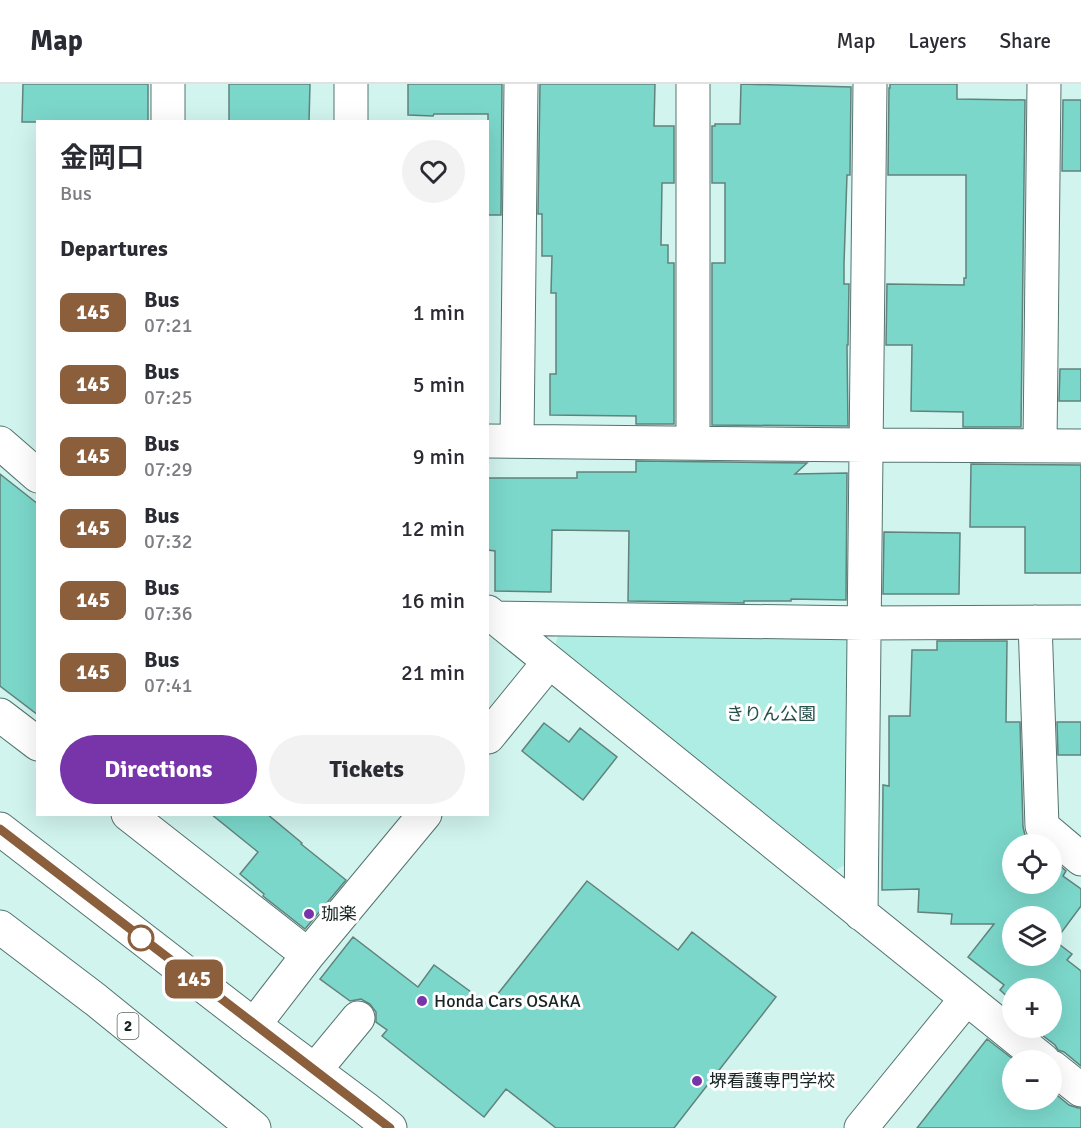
<!DOCTYPE html>
<html lang="en">
<head>
<meta charset="utf-8">
<style>
  :root { --surface:#fff; --page:#f2f2f3; --text:#2b2b33; --muted:#7c7c81; --line:#e1e1e2; --accent:#7735a9 }
  body { margin:0; font-family:Signika,"Noto Sans JP",sans-serif; background:var(--page); color:var(--text); height:100vh; display:flex; flex-direction:column; font-size:22px; white-space:nowrap }
  * { box-sizing:border-box; margin:0 }
  p { font-size:20px; color:var(--muted) }
  .icon { flex:none; width:33px; height:33px; fill:none; stroke:currentColor; stroke-width:2; stroke-linecap:round; stroke-linejoin:round }
  .map { position:relative; flex:1; overflow:hidden }
  .side { position:absolute; left:36px; top:36px; width:453px; height:696px; display:flex; flex-direction:column; background:var(--surface); border-radius:0px; box-shadow:0 6px 24px #0002 }
  .side>* { flex:none }
  .badge { padding:0 12px; border-radius:9px; font-size:21px; line-height:39px }
  .buttons { position:absolute; left:1002px; top:750px; display:grid; gap:12px }
  .buttons a { display:grid; place-items:center; width:60px; height:60px; border-radius:50%; background:var(--surface); box-shadow:0 6px 24px #0002; font-size:30px }
  .map>.badge { position:absolute; translate:-50% -50%; box-shadow:0 0 0 3px #fff }
  h2 { padding:0 24px; font-size:22px; line-height:54px }
  .round { display:grid; place-items:center; flex:none; width:63px; height:63px; border-radius:32px; background:var(--page) }
  .headline { display:flex; align-items:center; justify-content:space-between; height:102px; padding:0 24px }
  h1 { font-size:28px; font-weight:700; line-height:45px }
  .button { display:flex; gap:12px; margin-top:auto; padding:12px 24px }
  .button a { flex:1; height:69px; border-radius:36px; background:var(--accent); color:#fff; font-size:24px; font-weight:700; line-height:69px; text-align:center }
  .button a+a { background:var(--page); color:var(--text) }
  ul { padding:0; list-style:none }
  li { display:flex; align-items:center; gap:18px; height:72px; padding:0 24px }
  li div { flex:1 }
  li b { display:block; font-size:22px }
  li em { font-style:normal }
  li .badge { min-width:66px; font-weight:700; text-align:center }
  header { display:flex; align-items:center; gap:36px; box-sizing:border-box; height:84px; padding:0 30px; background:var(--surface); border-bottom:2px solid var(--line) }
  header strong { font-size:28px }
  nav { display:flex; gap:33px; margin-inline-start:auto; font-size:21px }
  .map>svg:first-child { display:block }
</style>
</head>
<body>
<header>
<strong>Map</strong>
<nav><a>Map</a><a>Layers</a><a>Share</a></nav>
</header>
<div class="map">
<svg width="1081" height="1044" viewBox="0 0 1081 1044">
  <rect width="100%" height="100%" fill="#d1f4ee"/>
  <path fill="#aeede3" d="M560,547l282,2 6,6 4,222 -16,9 -281,-225z"/>
  <path fill="#7bd7ca" stroke="#62827c" stroke-width="1.5" fill-rule="evenodd" d="M23,0h125v38h-126z
    M229,0h81l-1,38h-80z
    M408,0h94l-1,131h-13v-101h-54l-1,2 -25,-1z
    M540,0h115l-1,42h20v57h-12l-1,62h7v18h6v161h-38v-8l-86,-1v-41h6v-81h-5l1,-37h-10v-42h-4z
    M741,0l110,3 -1,88h-3l-3,89v20h5l-1,61h-1l1,81 -136,-1v-162h13v-80h-13v-57h3v-2h25z
    M890,0h67v15l68,1 -4,327h-58v-15l-52,-1 1,-66h-26l1,-61 77,1v-7h2v-103h-78l1,-87h1z
    M1063,16h18v71h-19z
    M1060,285h21v32h-22z
    M636,377l171,2 -12,11 52,-1 -1,127 -55,-1v2h-47v2l-116,-2 1,-70 -77,-1 -1,62 -56,-1v-40l-7,-1v-72h89v-6h59z
    M971,380l110,1v108h-56v-46h-55z
    M0,390l38,30v211l-38,-29z
    M884,448l76,1 -1,61h-76z
    M937,557h70l-1,81h14l3,105 2,8 10,9h-23v40h40v-25l14,12 -3,5 18,13v17l-26,35 17,13 -5,6 14,11v95l-17,-14 -6,-2 -3,-5 -22,-17h19v-40h-40v13l-12,-11 4,-5 -36,-28 26,-33h-43l1,-10 -34,-2 1,-23 -37,1 1,-105 6,1v-70h21l2,-66h25zM1012,832h40v40h-40z
    M1057,638h24v33h-23z
    M544,639l25,19 11,-14 37,29 -34,43 -61,-49z
    M211,730h56l35,29 -1,1 45,36 -41,49 -42,-33 1,-2 -24,-20 18,-22z
    M587,797l91,69 14,-18 84,65 -102,131h-118l-50,-39 -22,28 -102,-81 5,-6 -11,-8v-10l-6,-8 -9,-5 -11,2 -30,-22 33,-42 65,50 16,-22 55,40z
    M987,955l27,21h-2v40h40v-9l17,14 9,3h3v20h-164z"/>
  <g fill="none" stroke-linecap="round" stroke-linejoin="round">
    <defs>
      <path id="minor" d="M693,0v358
        M168,38v-38
        M351,38v-38
        M488,357l378,4 215,1
        M517,357l4,-357
        M0,359l38,33
        M1040,361l4,-361
        M488,528l555,448
        M495,534l369,5 217,-1
        M1035,538l7,204 39,33
        M0,631l38,29
        M488,653l61,-75
        M128,730l180,141
        M861,830l9,-830
        M254,941l54,-70 117,-141
        M1052,983l29,23
        M315,986l43,-52
        M861,1044l105,-129"/>
      <path id="major" d="M0,745l254,196 111,83 25,20
        M0,843l96,73 158,128"/>
    </defs>
    <use href="#minor" stroke="#54746f" stroke-width="35"/>
    <use href="#major" stroke="#54746f" stroke-width="35"/>
    <use href="#minor" stroke="#fff" stroke-width="33"/>
    <use href="#major" stroke="#fff" stroke-width="33"/>
  </g>
  <g fill="none" stroke-linecap="round" stroke-linejoin="round">
    <defs>
      <path id="line" d="M0,745l390,299"/>
    </defs>
    <use href="#line" stroke="#fff" stroke-width="14"/>
    <use href="#line" stroke="#8b5e3c" stroke-width="9"/>
  </g>
  <g fill="#7735a9" stroke="#fff" stroke-width="2">
    <circle cx="309" cy="830" r="6"/>
    <circle cx="422" cy="917" r="6"/>
    <circle cx="697" cy="997" r="6"/>
  </g>
  <circle fill="#fff" stroke="#8b5e3c" stroke-width="3" cx="141" cy="854" r="12"/>
  <g text-anchor="middle" dominant-baseline="central" stroke-width="6" stroke-linejoin="round" paint-order="stroke">
    <rect fill="#fff" stroke="#5d6665" stroke-width="1.5" x="117.5" y="929" width="21" height="26" rx="4.5"/>
    <g font-size="16" font-weight="bold" fill="#182523">
      <text x="128" y="942">2</text>
    </g>
    <g font-size="18" fill="#26504a" stroke="#fff">
      <text x="771" y="630">きりん公園</text>
    </g>
    <g font-size="18" fill="#182523" stroke="#fff" text-anchor="start">
      <text x="321" y="830">珈楽</text>
      <text x="434" y="917">Honda Cars OSAKA</text>
      <text x="709" y="997">堺看護専門学校</text>
    </g>
  </g>
</svg>
<div class="buttons">
<a><svg class="icon" aria-label="locate" viewBox="0 0 24 24"><circle cx="12" cy="12" r="6"/><path d="M12 2v4M12 18v4M2 12h4M18 12h4"/></svg></a>
<a><svg class="icon" aria-label="layers" viewBox="0 0 24 24"><path d="M12 4l9 5-9 5-9-5zM3 14l9 5 9-5"/></svg></a>
<a>+</a>
<a>−</a>
</div>
<b class="badge" style="left:194px;top:895px;background:#8b5e3c;color:#fff">145</b>
<section class="side">
<div class="headline"><div><h1>金岡口</h1><p>Bus</p></div><a class="round"><svg class="icon" aria-label="heart" viewBox="0 0 24 24"><path d="M12 20l-8-8c-3-5 5-10 8-4 3-6 11-1 8 4z"/></svg></a></div>
<h2>Departures</h2>
<ul>
<li><span class="badge" style="background:#8b5e3c;color:#fff">145</span><div><b>Bus</b><p>07:21</p></div><em>1 min</em></li>
<li><span class="badge" style="background:#8b5e3c;color:#fff">145</span><div><b>Bus</b><p>07:25</p></div><em>5 min</em></li>
<li><span class="badge" style="background:#8b5e3c;color:#fff">145</span><div><b>Bus</b><p>07:29</p></div><em>9 min</em></li>
<li><span class="badge" style="background:#8b5e3c;color:#fff">145</span><div><b>Bus</b><p>07:32</p></div><em>12 min</em></li>
<li><span class="badge" style="background:#8b5e3c;color:#fff">145</span><div><b>Bus</b><p>07:36</p></div><em>16 min</em></li>
<li><span class="badge" style="background:#8b5e3c;color:#fff">145</span><div><b>Bus</b><p>07:41</p></div><em>21 min</em></li>
</ul>
<div class="button"><a>Directions</a><a>Tickets</a></div>
</section>
</div>
</body>
</html>
